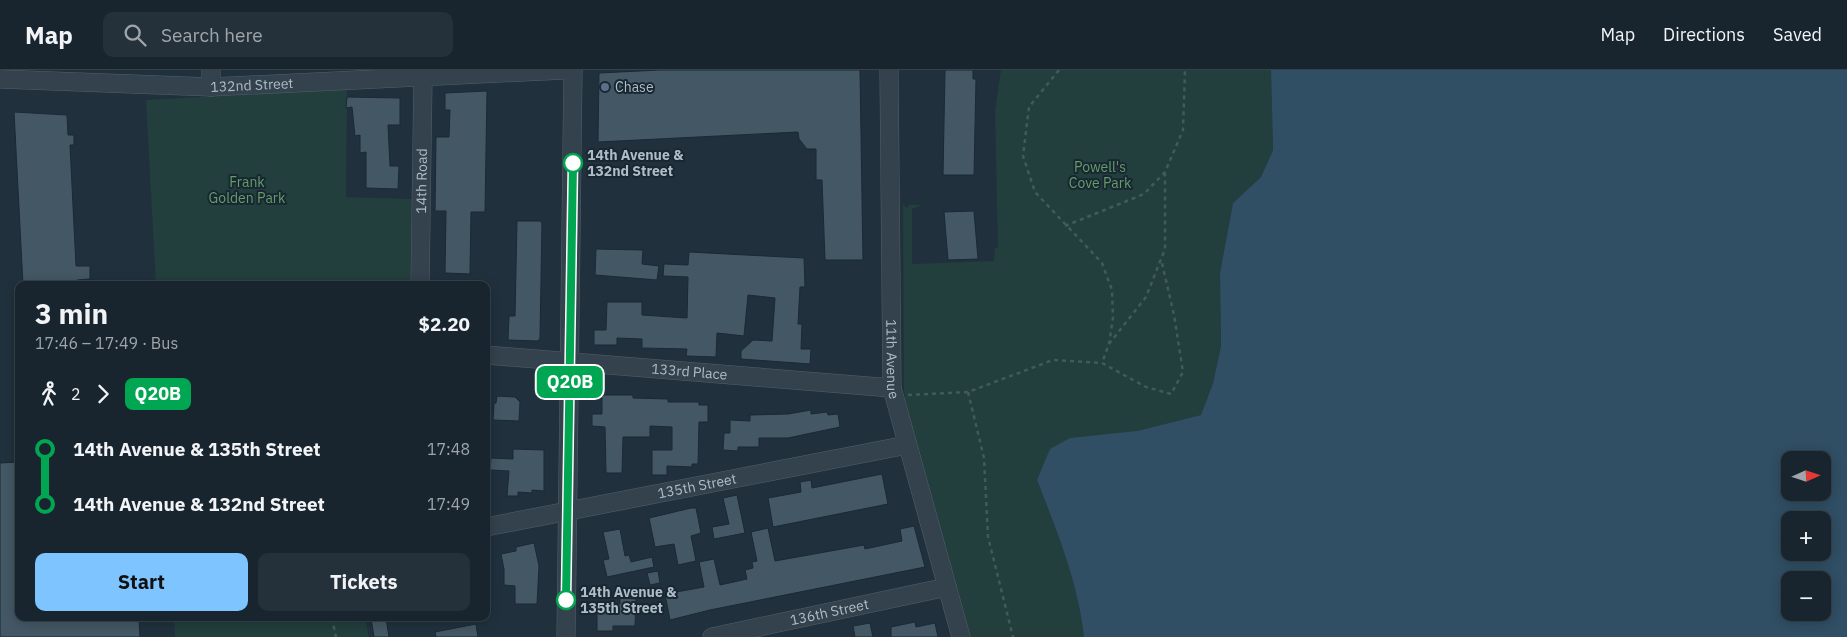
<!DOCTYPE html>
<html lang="en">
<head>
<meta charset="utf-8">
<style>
  :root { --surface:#18252e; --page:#25313a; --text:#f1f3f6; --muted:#9fa5aa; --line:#36424a; --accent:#7ec4ff }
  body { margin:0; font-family:"IBM Plex Sans",sans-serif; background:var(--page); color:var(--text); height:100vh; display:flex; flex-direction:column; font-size:19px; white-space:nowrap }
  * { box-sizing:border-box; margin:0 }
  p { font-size:16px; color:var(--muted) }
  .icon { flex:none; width:28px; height:28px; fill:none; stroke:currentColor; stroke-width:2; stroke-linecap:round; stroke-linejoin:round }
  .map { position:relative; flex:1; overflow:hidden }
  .side { position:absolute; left:15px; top:211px; width:475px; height:340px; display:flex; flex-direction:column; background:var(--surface); border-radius:10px; box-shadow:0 2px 12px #0003,0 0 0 1px var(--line) }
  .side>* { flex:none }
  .badge { padding:0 10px; border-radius:8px; font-size:18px; line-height:32px }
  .needle { width:32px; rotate:87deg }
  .fabs { position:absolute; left:1781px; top:381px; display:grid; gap:10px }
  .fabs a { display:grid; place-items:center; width:50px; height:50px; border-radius:10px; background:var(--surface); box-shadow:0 2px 12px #0003,0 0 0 1px var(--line); font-size:25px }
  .map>.badge { position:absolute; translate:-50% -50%; box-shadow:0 0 0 2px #fff }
  .legs { display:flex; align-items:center; gap:8px; height:55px; padding:0 20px; font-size:16px }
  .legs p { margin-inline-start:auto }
  .head { display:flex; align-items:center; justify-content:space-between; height:85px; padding:0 20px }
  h1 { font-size:28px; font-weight:700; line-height:38px }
  .primary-button { display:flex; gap:10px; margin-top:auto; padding:10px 20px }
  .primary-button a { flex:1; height:58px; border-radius:10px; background:var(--accent); color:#111; font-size:20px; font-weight:700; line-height:58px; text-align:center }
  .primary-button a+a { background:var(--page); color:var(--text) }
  ul { padding:0 20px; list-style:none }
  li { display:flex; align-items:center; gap:18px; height:55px; font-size:19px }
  li i { display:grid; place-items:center; width:8px; height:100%; margin:0 6px; background:currentColor }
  li i::after { content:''; width:12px; height:12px; margin:-6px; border:4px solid; border-radius:50%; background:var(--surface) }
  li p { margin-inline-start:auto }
  li:first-child i { background:linear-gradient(#0000 50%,currentColor 0) }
  li:last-child i { background:linear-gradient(currentColor 50%,#0000 0) }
  header { display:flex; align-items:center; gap:30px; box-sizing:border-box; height:70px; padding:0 25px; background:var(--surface); border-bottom:1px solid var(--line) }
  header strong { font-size:24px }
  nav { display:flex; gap:28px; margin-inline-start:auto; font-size:18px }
  .search { width:350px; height:45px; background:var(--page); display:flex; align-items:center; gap:12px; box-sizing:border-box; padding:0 18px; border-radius:10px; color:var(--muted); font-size:19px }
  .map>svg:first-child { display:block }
</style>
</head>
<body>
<header>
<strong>Map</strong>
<div class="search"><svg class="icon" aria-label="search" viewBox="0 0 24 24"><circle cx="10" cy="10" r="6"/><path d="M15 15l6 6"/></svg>Search here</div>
<nav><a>Map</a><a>Directions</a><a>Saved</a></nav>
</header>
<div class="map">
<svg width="1847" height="567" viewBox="0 0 1847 567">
  <rect width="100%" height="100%" fill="#20313d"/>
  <path fill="#223e3d" d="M1001,0h270l2,80 -12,27 -28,26 -13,70 1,73 -8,37 -12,32 -64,16 -100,49c20,52 41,102 47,157h-117l-59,-206 -4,-43 -1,-183 5,3v-3h15l-11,4v55l82,-3 1,-13h3l-3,-137z
    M347,19l-1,108 66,2 -2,86h-254l-10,-185z
    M174,548h191l4,19h-194z"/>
  <path fill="#304e64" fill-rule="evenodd" d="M1271,0h576v567h-763c-6,-55 -27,-105 -47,-157l13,-31 20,-11 67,-7 64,-16 12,-32 8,-37 -1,-73 13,-70 28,-26 12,-27zM1790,390h32v32h-32zM1790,450h32v32h-32zM1790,510h32v32h-32z"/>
  <path fill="#435764" stroke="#1b2934" d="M659,0h201l3,190h-38l-3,-80h-6v-31h-9l-8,-10 -1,-7 -200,10 1,-69z
    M945,0h28v9h3l-2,96h-31z
    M487,21l-2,121h-14l-1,62 -25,-1 1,-62h-11l1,-74h13l1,-27h-5v-17z
    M347,27l53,1v27h-12l2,41h9l-1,23 -32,-1v-36l-6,1v-18l-5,1 -3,-29 -6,1z
    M14,42l53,3 1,20h6v10h-4l6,121h14v13l-13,1v5h-54z
    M974,141l4,48 -30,1 -4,-48z
    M517,151h23l2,2 -2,115 -2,3 -30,-1 1,-24h6z
    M596,179l47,1 -1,14 17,2 -2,14 -62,-5z
    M689,182l115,6 1,29h-5l-2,37h4l-1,25h10l-1,15 -69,-5v-8l12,-11 19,1 3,-43 -27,-3 -4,41 -27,-3 -1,24 -30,-1 1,-7 -45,-1v-9l-25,-1v7h-23v-15h12l1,-28h35v13l45,3 1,-41 -25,-1 1,-12 24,1z
    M602,325h31v3l35,1v3h31v3h9v17h-9l-1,42h-6v3l-25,-1v9h-15v-25h20v-23l-22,-1v11h-27l-1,36h-16l-1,-46 -13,-1v-12h10z
    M497,326l18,1 5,5 -1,19 -26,-1 1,-17h2z
    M811,340v4l16,-2 1,3 10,-1 2,13 -52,11h-29v9h-21v4l-15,-1 1,-17h6v-13l20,1v-6l38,-1z
    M513,379l31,1v41l-12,-1v3l-14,-1v4h-11l2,-25 -19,-1 1,-12 22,1z
    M19,392v156h120l1,19h-140v-174z
    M882,404l6,30 -115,23 -5,-29 33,-6 -1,-10 11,-2 1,8z
    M737,425l8,38 -31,6 -2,-12 17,-3 -6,-26z
    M691,438h5l5,25 -10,3 5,25 -18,4 -4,-21 -19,3 -6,-29z
    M914,456l11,41 -215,43 -40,10 -5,-26 39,-7 -5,-25 15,-3 6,26 27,-6 -2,-9 8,-2 -1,-6 5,-1 -6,-29 17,-4 7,33 89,-16 1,4 37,-8 -2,-12z
    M620,459l5,27 4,-1 2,7 21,-5 2,10 -47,10 -4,-17 6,-1 -6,-27z
    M534,473l5,23 -2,38h-22v-18l-11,-1v-16l-3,-15 15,-3v-4z
    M658,501l2,12 -10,2 -3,-12z
    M620,528l16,1 -1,27h-22v5h-16v-27h23z
    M371,548h15l3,19h-15z
    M915,552l1,5 19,-4 3,14h-47v-10z
    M870,553l3,14h-18l-2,-11z
    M476,554l2,13h-42l-1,-5z"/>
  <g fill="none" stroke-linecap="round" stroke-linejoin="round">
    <defs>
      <g id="minor">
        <path d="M211,0v17"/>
        <path id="s1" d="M889,0l3,318 69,249"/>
        <path id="s2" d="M0,9l211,8 353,-17"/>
        <path id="s3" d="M420,215l3,-208"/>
        <path id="s4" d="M486,285l406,33"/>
        <path id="s5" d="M486,457l421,-82"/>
        <path d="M566,567l7,-567"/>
        <path id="s6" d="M712,567l235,-50"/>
      </g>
    </defs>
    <use href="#minor" stroke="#52606b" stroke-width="19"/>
    <path stroke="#405b59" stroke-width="2.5" stroke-dasharray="4 4" stroke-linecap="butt" d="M1059,0l-30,37 -6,49 12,36 67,71 10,27 1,28 -4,26 -7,19
      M1065,156l79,-32 21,-22 18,-42 2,-60
      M1109,274l37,-47 19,-48v-77
      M968,322l16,66 4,79 25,100
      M908,325l60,-3 85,-32 49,3 44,24 25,7 12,-22 -9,-57 -13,-56
      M332,548l4,19"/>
    <use href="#minor" stroke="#34424d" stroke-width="18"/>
  </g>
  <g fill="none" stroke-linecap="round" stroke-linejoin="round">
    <defs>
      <path id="line-1" d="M566,530l7,-437"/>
    </defs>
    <use href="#line-1" stroke="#fff" stroke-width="11"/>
    <use href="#line-1" stroke="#00a651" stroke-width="8"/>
  </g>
  <circle fill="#5c6f8a" stroke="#192732" stroke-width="2" cx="605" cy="17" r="5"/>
  <g fill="#fff" stroke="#00a651" stroke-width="2.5">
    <circle cx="573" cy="93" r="9"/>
    <circle cx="566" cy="530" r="9"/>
  </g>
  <g text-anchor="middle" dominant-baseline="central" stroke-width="4" stroke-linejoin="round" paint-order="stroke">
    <g font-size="14" fill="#afbdc9" stroke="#192732">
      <text stroke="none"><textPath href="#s2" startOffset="252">132nd Street</textPath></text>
      <text stroke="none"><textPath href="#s3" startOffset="104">14th Road</textPath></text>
      <text stroke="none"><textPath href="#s1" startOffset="289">11th Avenue</textPath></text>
      <text stroke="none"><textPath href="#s4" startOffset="204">133rd Place</textPath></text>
      <text stroke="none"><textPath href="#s5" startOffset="215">135th Street</textPath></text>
      <text stroke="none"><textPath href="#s6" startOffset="120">136th Street</textPath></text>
    </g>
    <g font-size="14" fill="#afbdc9" stroke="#192732" text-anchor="start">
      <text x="615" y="17">Chase</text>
    </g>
    <g font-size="14" font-weight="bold" fill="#afbdc9" stroke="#192732" text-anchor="start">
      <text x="587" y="85">14th Avenue &amp;<tspan x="587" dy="16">132nd Street</tspan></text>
      <text x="580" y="522">14th Avenue &amp;<tspan x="580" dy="16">135th Street</tspan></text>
    </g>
    <g font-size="14" fill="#649d68" stroke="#192732">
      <text x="1100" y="97">Powell's<tspan x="1100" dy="16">Cove Park</tspan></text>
      <text x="247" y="112">Frank<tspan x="247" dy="16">Golden Park</tspan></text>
    </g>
  </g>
</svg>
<div class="fabs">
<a><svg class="needle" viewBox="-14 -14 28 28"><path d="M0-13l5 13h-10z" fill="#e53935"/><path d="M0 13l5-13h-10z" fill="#9fa5aa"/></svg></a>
<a>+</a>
<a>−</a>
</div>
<b class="badge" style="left:570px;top:312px;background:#00a651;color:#fff">Q20B</b>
<section class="side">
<div class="head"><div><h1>3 min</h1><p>17:46 – 17:49 · Bus</p></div><b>$2.20</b></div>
<div class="legs"><svg class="icon" aria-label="walk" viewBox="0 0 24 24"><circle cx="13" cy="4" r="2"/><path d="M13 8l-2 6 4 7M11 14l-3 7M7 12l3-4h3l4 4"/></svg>2<svg class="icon" aria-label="forward" viewBox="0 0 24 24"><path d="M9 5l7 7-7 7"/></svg><b class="badge" style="background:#00a651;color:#fff">Q20B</b></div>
<ul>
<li><i style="color:#00a651"></i><b>14th Avenue &amp; 135th Street</b><p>17:48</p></li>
<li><i style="color:#00a651"></i><b>14th Avenue &amp; 132nd Street</b><p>17:49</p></li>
</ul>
<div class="primary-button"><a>Start</a><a>Tickets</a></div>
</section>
</div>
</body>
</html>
